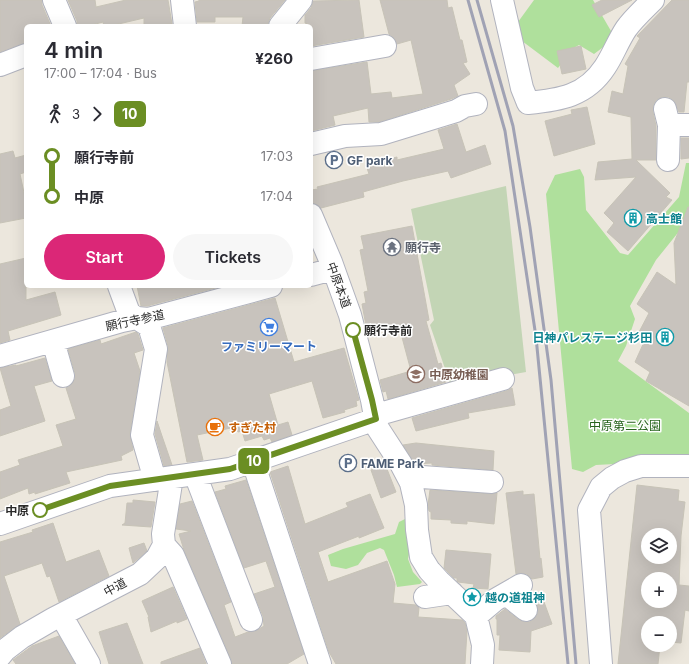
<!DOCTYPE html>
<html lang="en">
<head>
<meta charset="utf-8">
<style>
  :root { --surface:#fff; --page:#f7f7f7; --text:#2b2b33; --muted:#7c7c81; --accent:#db2777 }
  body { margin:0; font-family:Inter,"Noto Sans JP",sans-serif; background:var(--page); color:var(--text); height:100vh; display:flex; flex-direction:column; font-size:15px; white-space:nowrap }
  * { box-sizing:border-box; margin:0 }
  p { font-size:13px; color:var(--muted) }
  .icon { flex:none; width:22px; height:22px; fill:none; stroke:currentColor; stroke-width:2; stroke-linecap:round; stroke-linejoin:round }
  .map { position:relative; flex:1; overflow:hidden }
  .sheet { position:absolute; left:24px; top:24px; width:289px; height:264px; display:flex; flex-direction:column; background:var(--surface); border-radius:6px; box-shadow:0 4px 16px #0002 }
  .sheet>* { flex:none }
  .badge { padding:0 8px; border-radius:6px; font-size:14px; line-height:26px }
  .tools { position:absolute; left:641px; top:528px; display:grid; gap:8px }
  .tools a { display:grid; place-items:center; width:36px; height:36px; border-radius:50%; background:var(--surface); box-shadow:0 4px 16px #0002; font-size:20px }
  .map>.badge { position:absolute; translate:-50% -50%; box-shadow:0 0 0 2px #fff }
  .legs { display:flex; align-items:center; gap:6px; height:44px; padding:0 20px; font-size:13px }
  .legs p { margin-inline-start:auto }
  .overview { display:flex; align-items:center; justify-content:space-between; height:68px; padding:0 20px }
  h1 { font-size:22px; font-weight:600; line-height:30px }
  .action { display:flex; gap:8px; margin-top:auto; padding:8px 20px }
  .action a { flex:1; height:46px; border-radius:24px; background:var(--accent); color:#fff; font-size:16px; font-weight:600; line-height:46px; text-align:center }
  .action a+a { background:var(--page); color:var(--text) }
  ul { padding:0 20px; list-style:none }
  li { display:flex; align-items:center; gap:14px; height:40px; font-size:15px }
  li i { display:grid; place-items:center; width:6px; height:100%; margin:0 5px; background:currentColor }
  li i::after { content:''; width:10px; height:10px; margin:-5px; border:3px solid; border-radius:50%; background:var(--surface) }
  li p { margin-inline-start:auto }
  li:first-child i { background:linear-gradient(#0000 50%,currentColor 0) }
  li:last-child i { background:linear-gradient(currentColor 50%,#0000 0) }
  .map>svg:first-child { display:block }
</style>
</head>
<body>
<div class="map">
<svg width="689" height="664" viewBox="0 0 689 664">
  <rect width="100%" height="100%" fill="#ece7dd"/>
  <path fill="#afe09c" d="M534,0h59l18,31 -1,11 -16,12 -15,-9 -7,4 -14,19 -36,-27 -4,-19z
    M686,163h3v56l-33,41 -26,46 5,13 -9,27 -8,15 71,52v47l-93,5 -13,7 -11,-3 -26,-275 9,-19 25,-6 4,8 2,33 34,43 8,2 51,-58z
    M407,518l4,27 -3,14 5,13 9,10 -2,2 -23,3 -3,-12 -10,-25 -4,-2 -13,5 -9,12 -12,4 -15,-3 -3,-11 15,-6 52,-15 4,-12z"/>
  <path fill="#c3d5b5" d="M506,186l20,186 -75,14 -21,-61 4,-5 -23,-111z"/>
  <path fill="#c8c3bd" stroke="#c7c3b7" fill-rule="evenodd" d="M0,0h42v5l9,21h-25v17l-26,9z
    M68,0h27l1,7 30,-7h42l4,24 -28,2v-8l-34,8h-6l-1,-4 -15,4h-11v-5z
    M199,0h86l-15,18 -3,8h-25l1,-9h-28v5h-18l-2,-20 4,-1z
    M359,0l5,37 -53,9v-20h-3v-2l-3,-1v-8l6,-7 2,-7z
    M380,0h67l1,8 4,-1 8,33h2l5,22 -4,1 7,11 -16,11 4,11 -7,3 -72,23h-10l-1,-14 -35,8 2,9 -24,6v-60l56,-9 4,32 20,-2 1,6 31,-4 -12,-54 -14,4 -3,-6 -5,-4z
    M602,0h30l-33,17 -7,-12z
    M672,0h17v82h-2l-3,30h-5l-5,-11 -5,-4h-7l-6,3 -3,6v6l3,14v34h-20l34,33 -4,4 6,3 -44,51 -21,-19 7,-9 -10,-10 32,-36 -41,3 3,-18 34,-3 -1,-42 -23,-5 4,-21 11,3 5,-28 -3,-2 15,-26 -3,-2z
    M581,46l5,23 -24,5 -5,-23z
    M587,107l8,37 -41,12 -9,-35 27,-7 -1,-4z
    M457,124l9,28 19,-7 6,19 -40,14 -3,-7 -45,10 -40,11 1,5 -43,11 -3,-3 -7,-2v-13l7,-1 -1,-2 52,-13 -3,-9 31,-8v3l47,-11 -6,-19z
    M681,138h8v20l-8,1z
    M13,151l2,7 11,-3v17l-6,2 6,28v16l-26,5v-69z
    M688,207h1v199l-43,-25 4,-9 -15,-10 10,-22 -7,-6 11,-21 -12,-9 20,-32 19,13 -2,-42z
    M412,226l17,94 -3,1 12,43 3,-1 5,19 -58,17 -2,-8 -3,1 -3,-12 31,-9 -12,-45 -32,5 -5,-27 4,-1 -2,-11 4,-1 -8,-41 4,-1 -3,-13z
    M26,258v42l29,-8 6,23 -53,16 2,9 -10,3v-79z
    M137,286h86l-76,20h-6z
    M275,298l19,64 50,-14 15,52 -3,1 1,5 -13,4 1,2 -22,6 -11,-37 -43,13 9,31 10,-3 4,13 -20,7 -2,-4 -6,2 -2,-4 -17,5 -3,-10 -4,1 -2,-5 -39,8 6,25 -16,2 -20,-100 1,-16 -5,-18z
    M136,332l2,2 5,16 -9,3 6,18 -10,62 3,17 -12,6 1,4 -56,12 4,11 -35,11v-2l-6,2 -1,-6 -28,11v-27l20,-7 -2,-5 45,-14 -7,-21 20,-6 -10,-31 6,-4 3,-5v-6l-7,-24 32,-9 1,4z
    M45,358l7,23 -18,5 11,35 -45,15v-26l11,-4 -11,-38 16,-3v1z
    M512,388l3,17 -47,8 1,5 -53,13 -4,-13 94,-27z
    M157,421l5,15 10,29 -8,1 -9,-32z
    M416,443l78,8 -1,19 -61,-5v-2l-17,1 -12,-19z
    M385,464l11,28 -15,6 -10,-28z
    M288,466l17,58 43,-17 -2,-4 24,-9 14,34 -25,10v-2l-41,16 10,30 59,-21 8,23 -2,19 23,2 3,3 -1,9 44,3 3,3 2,8 -2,33h-129l-7,-12 -59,-180z
    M246,480l58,174 -17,10h-55l-1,-5 -47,-109 -5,-16 12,-3 -15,-2 4,-25 12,-3 39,101 -7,3 11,32 13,-5 8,-1 8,-5 -1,-10 -9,-22 21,-7 -9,-26 -22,7 -29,-76 11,-3 -1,-3z
    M637,485l42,5 -1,11 7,1 -4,34 -2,49 10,1v25l-4,-1 -4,33 -11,-1v-19h-22v22h12l-2,19h-40zM648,535h22v22h-22zM648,579h22v22h-22z
    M430,490l61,4 6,-1 -3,31 -27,-3v3l-16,-1v-3l-20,-1v-7l-2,-1 -1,-6z
    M523,491v4l11,-1 6,65 1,-1 2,19 -11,2 -5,-5 -6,-1 -5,1 -10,-81z
    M133,500l22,2 -4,25 -29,-2 3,-2 2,-20h6z
    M53,523l13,39 33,-12 10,26 -50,26 -9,-26 -3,1 -5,-14 -38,13 16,48 -20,14v-96l33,-10 -1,-2z
    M144,543l3,8 -14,12 -4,-15z
    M446,550l45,4 -3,35 -15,-1 1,-4 -16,-2 -1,-1v-3h-3l-10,-10z
    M173,587l14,32 -10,4v-2l-26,11 -3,-15h1l-7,-16z
    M544,602l8,22 -21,7 -1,21 -31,-2 1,-15h-3v-16h-1v-3l9,-7 14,11 6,2h5l5,-4 3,-6 -1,-7z
    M127,623l16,41h-34l-10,-32z
    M59,636l16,28h-59l-3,-4 19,-14z
    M200,648l6,16h-45v-2z"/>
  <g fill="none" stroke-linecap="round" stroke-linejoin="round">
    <defs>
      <path id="minor" d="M54,0l11,26
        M182,0l3,26
        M502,0l20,88 6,15c32,-3 58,-7 77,-36 8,-12 13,-26 21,-38 7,-10 18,-20 27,-29
        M280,26l21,-26
        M311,59l74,-13
        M0,65l26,-10
        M665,109l4,16 -1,35
        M669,125h20
        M311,144l34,-8 36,-2 75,-23 9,-5 11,-2
        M311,215l20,47 19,53 22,85 5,27 24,37 10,19 5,22 1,25 4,27 8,13 10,11 37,35 7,29 -1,19
        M311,275l22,-6
        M119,286l10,27 20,13 7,23 -14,86 13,45
        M53,341l10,35
        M0,356l122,-35 15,-3 11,1 123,-33
        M253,462l67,202
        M195,474l56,146
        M408,476l84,6
        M0,524l110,-38 120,-17 146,-50 7,-6 120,-34
        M164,545l9,10 47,109
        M506,594l20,16
        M425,597l27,-4
        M61,615l28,49
        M476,616l19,-16 26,-15
        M0,656l5,-6 17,-13 31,-18 87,-45 17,-16 7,-13 -1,-11 9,-57
        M601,664l-12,-154 12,-23 11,-9 13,-7 16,-5h48"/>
    </defs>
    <use href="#minor" stroke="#b1b3be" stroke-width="24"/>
    <use href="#minor" stroke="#fff" stroke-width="22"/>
    <path stroke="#a0a2b4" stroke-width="3" d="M468,0l37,131 31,206 32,327
      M477,0l36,126 17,101 21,153 25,284"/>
  </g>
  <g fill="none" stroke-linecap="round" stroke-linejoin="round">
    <defs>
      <path id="line-1" d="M40,510l70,-24 120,-17 146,-50 -4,-19 -19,-70"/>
    </defs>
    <use href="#line-1" stroke="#fff" stroke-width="9"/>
    <use href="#line-1" stroke="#6b8e23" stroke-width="6"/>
  </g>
  <defs>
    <symbol id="parking-ring" viewBox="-11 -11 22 22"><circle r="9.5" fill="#fff" stroke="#5c6f8a" stroke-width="1.5"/><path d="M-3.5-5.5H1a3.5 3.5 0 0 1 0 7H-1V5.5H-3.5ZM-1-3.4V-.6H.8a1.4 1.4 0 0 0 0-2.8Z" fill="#5c6f8a"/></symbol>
    <symbol id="building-ring" viewBox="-11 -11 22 22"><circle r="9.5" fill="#fff" stroke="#0f9aa8" stroke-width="1.5"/><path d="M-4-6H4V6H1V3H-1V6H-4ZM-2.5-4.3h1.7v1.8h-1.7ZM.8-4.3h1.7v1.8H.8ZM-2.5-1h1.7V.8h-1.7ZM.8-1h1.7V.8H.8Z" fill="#0f9aa8"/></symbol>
    <symbol id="temple-ring" viewBox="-11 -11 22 22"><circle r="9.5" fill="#fff" stroke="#6b7280" stroke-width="1.5"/><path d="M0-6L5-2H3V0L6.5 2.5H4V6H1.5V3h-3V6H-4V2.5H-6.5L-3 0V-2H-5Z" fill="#6b7280"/></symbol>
    <symbol id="supermarket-ring" viewBox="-11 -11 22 22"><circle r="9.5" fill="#fff" stroke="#3f7fe0" stroke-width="1.5"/><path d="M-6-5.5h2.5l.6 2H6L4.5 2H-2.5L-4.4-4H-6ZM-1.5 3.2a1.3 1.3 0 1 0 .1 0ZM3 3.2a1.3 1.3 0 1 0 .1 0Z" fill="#3f7fe0"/></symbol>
    <symbol id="school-ring" viewBox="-11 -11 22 22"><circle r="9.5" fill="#fff" stroke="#8d6e63" stroke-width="1.5"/><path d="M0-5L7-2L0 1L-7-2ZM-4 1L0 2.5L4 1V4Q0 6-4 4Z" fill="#8d6e63"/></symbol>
    <symbol id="cafe-ring" viewBox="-11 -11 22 22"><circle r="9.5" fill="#fff" stroke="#e8710a" stroke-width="1.5"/><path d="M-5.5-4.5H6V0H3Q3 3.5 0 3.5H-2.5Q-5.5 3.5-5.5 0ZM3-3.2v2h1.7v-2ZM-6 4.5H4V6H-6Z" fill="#e8710a"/></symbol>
    <symbol id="sight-ring" viewBox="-11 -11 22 22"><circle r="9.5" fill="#fff" stroke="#0f9aa8" stroke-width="1.5"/><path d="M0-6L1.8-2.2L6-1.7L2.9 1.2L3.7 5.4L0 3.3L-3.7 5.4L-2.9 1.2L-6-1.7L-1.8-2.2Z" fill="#0f9aa8"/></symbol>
  </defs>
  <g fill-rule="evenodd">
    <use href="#parking-ring" x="324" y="150" width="20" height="20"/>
    <use href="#building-ring" x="623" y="208" width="20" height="20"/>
    <use href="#temple-ring" x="382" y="237" width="20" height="20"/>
    <use href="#supermarket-ring" x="259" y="317" width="20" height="20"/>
    <use href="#building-ring" x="655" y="327" width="20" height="20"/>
    <use href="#school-ring" x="406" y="364" width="20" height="20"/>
    <use href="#cafe-ring" x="205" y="417" width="20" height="20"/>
    <use href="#parking-ring" x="338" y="453" width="20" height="20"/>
    <use href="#sight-ring" x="462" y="587" width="20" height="20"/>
  </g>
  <g fill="#fff" stroke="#6b8e23" stroke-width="2">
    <circle cx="353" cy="330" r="7"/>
    <circle cx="40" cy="510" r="7"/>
  </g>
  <g text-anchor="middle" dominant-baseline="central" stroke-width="3" stroke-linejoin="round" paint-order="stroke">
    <g font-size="12" font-weight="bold" fill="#4e5e75" stroke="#fff" text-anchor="start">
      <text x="347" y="160">GF park</text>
      <text x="361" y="463">FAME Park</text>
    </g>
    <g font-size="12" font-weight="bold" fill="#0d838f" stroke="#fff" text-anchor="start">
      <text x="646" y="218">高士館</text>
      <text x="652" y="337" text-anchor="end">日神パレステージ杉田</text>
      <text x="485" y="597">越の道祖神</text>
    </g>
    <g font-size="12" font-weight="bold" fill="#5b616d" stroke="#fff" text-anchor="start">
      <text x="405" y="247">願行寺</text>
    </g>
    <g font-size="12" fill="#2b2b2b" stroke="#fff">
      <text transform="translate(339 285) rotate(70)">中原本道</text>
      <text transform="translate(135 320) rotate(-12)">願行寺参道</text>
      <text transform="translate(115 587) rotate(-28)">中道</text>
    </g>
    <g font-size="12" font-weight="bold" fill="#2b2b2b" stroke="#fff" text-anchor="start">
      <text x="364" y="330">願行寺前</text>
      <text x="29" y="510" text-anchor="end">中原</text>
    </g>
    <g font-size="12" font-weight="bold" fill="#366cbe" stroke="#fff">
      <text x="269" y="346">ファミリーマート</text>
    </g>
    <g font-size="12" font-weight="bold" fill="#785e54" stroke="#fff" text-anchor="start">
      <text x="429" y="374">中原幼稚園</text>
    </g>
    <g font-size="12" fill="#28651d" stroke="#fff">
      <text x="625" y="425">中原第二公園</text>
    </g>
    <g font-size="12" font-weight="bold" fill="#c56008" stroke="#fff" text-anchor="start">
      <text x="228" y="427">すぎた村</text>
    </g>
  </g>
</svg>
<div class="tools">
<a><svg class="icon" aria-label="layers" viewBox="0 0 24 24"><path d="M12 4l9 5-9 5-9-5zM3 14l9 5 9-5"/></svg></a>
<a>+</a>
<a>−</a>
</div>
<b class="badge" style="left:254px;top:461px;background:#6b8e23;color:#fff">10</b>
<section class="sheet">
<div class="overview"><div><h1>4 min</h1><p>17:00 – 17:04 · Bus</p></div><b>¥260</b></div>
<div class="legs"><svg class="icon" aria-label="walk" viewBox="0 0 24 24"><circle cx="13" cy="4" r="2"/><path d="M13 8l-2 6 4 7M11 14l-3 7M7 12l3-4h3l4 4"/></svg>3<svg class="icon" aria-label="forward" viewBox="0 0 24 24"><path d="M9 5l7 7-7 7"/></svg><b class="badge" style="background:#6b8e23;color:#fff">10</b></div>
<ul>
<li><i style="color:#6b8e23"></i><b>願行寺前</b><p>17:03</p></li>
<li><i style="color:#6b8e23"></i><b>中原</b><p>17:04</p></li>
</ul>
<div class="action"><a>Start</a><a>Tickets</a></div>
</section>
</div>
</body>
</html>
